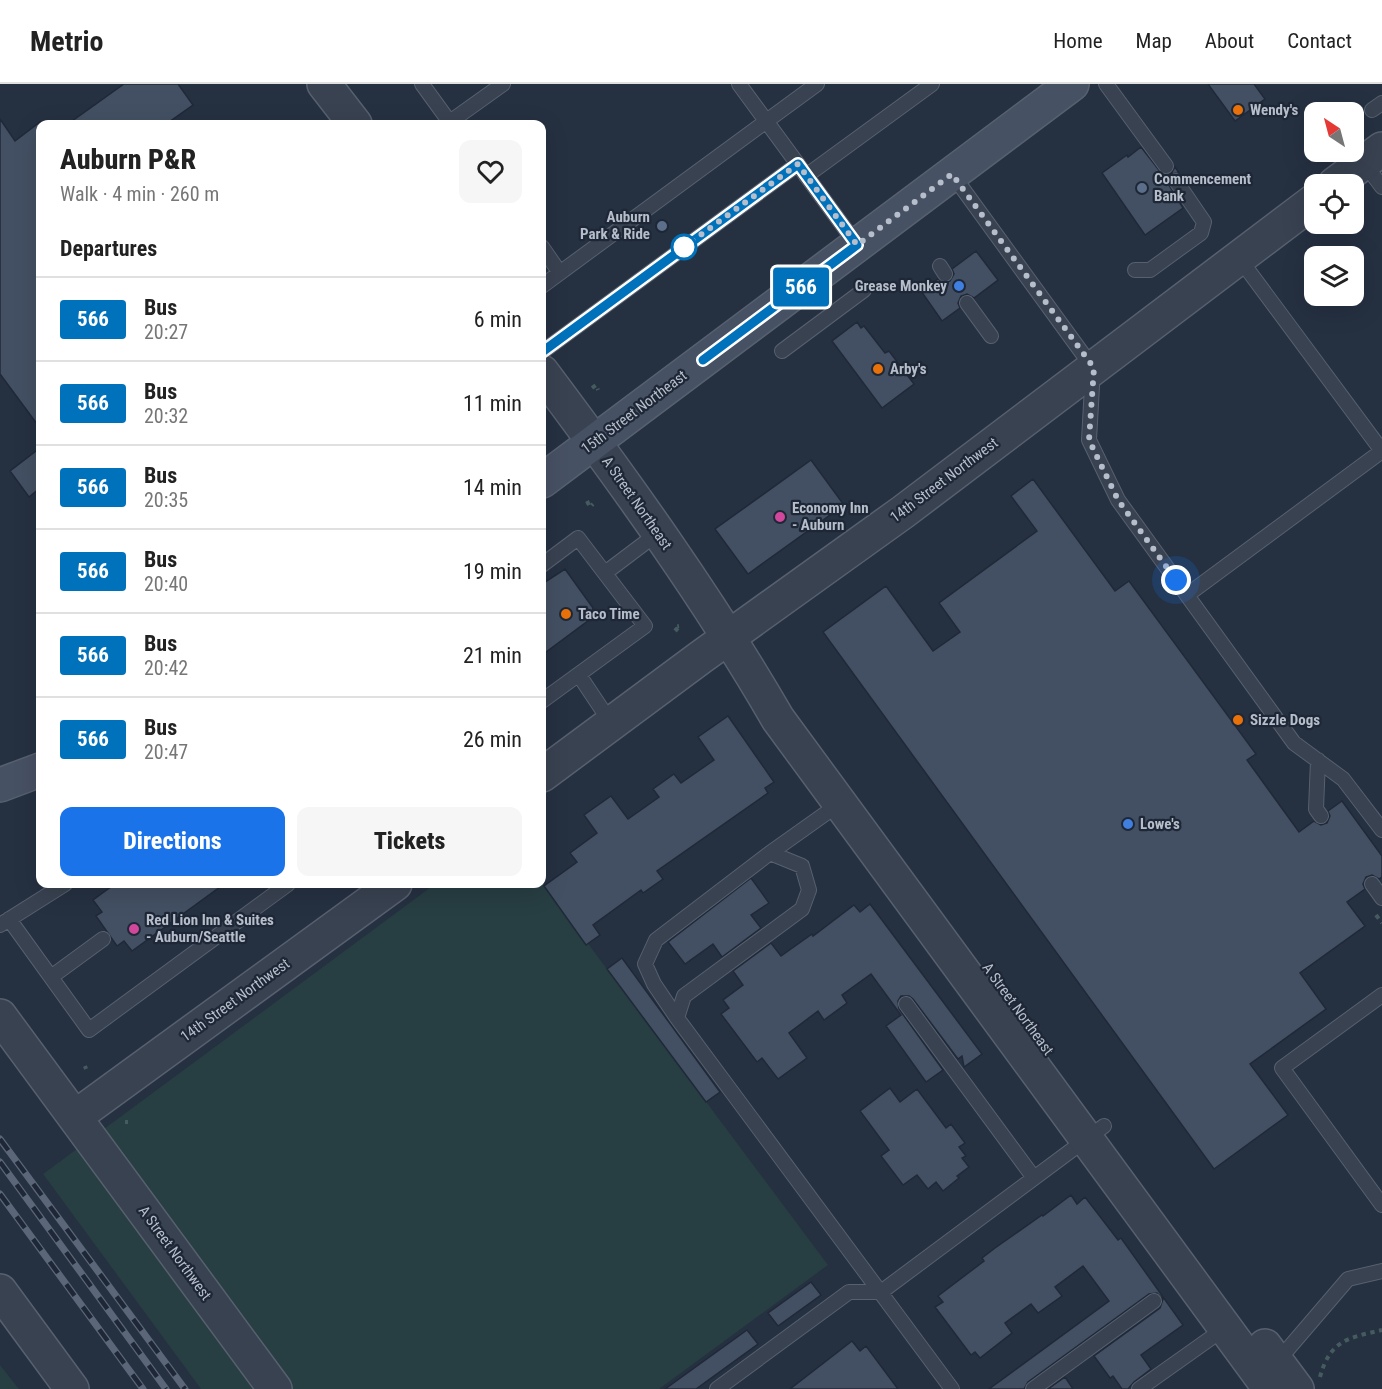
<!DOCTYPE html>
<html lang="en">
<head>
<meta charset="utf-8">
<style>
  :root { --surface:#fff; --page:#f6f6f6; --text:#222; --muted:#767676; --line:#e0e0e0; --accent:#1a73e8 }
  body { margin:0; font-family:"Roboto Condensed",sans-serif; background:var(--page); color:var(--text); height:100vh; display:flex; flex-direction:column; font-size:22px; white-space:nowrap }
  * { box-sizing:border-box; margin:0 }
  p { font-size:20px; color:var(--muted) }
  .icon { flex:none; width:33px; height:33px; fill:none; stroke:currentColor; stroke-width:2; stroke-linecap:round; stroke-linejoin:round }
  .map { position:relative; flex:1; overflow:hidden }
  .sheet { position:absolute; left:36px; top:36px; width:510px; height:768px; display:flex; flex-direction:column; background:var(--surface); border-radius:12px; box-shadow:0 6px 24px #0002 }
  .sheet>* { flex:none }
  .badge { padding:0 12px; border-radius:4px; font-size:21px; line-height:39px }
  .needle { width:39px; rotate:324deg }
  .controls { position:absolute; left:1304px; top:18px; display:grid; gap:12px }
  .controls a { display:grid; place-items:center; width:60px; height:60px; border-radius:12px; background:var(--surface); box-shadow:0 6px 24px #0002; font-size:30px }
  .you { position:absolute; width:30px; height:30px; margin:-15px; border:4px solid #fff; border-radius:50%; background:#1a73e8; box-shadow:0 0 0 9px #1a73e833 }
  .map>.badge { position:absolute; translate:-50% -50%; box-shadow:0 0 0 3px #fff }
  h2 { padding:0 24px; font-size:22px; line-height:54px }
  .round { display:grid; place-items:center; flex:none; width:63px; height:63px; border-radius:12px; background:var(--page) }
  .overview { display:flex; align-items:center; justify-content:space-between; height:102px; padding:0 24px }
  h1 { font-size:28px; font-weight:800; line-height:45px }
  .cta { display:flex; gap:12px; margin-top:auto; padding:12px 24px }
  .cta a { flex:1; height:69px; border-radius:12px; background:var(--accent); color:#fff; font-size:24px; font-weight:800; line-height:69px; text-align:center }
  .cta a+a { background:var(--page); color:var(--text) }
  ul { padding:0; list-style:none }
  li { display:flex; align-items:center; gap:18px; height:84px; padding:0 24px; border-top:2px solid var(--line) }
  li div { flex:1 }
  li b { display:block; font-size:22px }
  li em { font-style:normal }
  li .badge { min-width:66px; font-weight:700; text-align:center }
  header { display:flex; align-items:center; gap:36px; box-sizing:border-box; height:84px; padding:0 30px; background:var(--surface); border-bottom:2px solid var(--line) }
  header strong { font-size:28px }
  nav { display:flex; gap:33px; margin-inline-start:auto; font-size:21px }
  .map>svg:first-child { display:block }
</style>
</head>
<body>
<header>
<strong>Metrio</strong>
<nav><a>Home</a><a>Map</a><a>About</a><a>Contact</a></nav>
</header>
<div class="map">
<svg width="1382" height="1305" viewBox="0 0 1382 1305">
  <rect width="100%" height="100%" fill="#253041"/>
  <path fill="#273e42" d="M542,798l286,383 -169,124h-458l-158,-215 392,-290h107z
    M0,1281l19,24h-19z"/>
  <path fill="#435063" stroke="#202938" stroke-width="1.5" d="M124,0h54l15,21 -27,19h-98z
    M1208,0h46l11,15 -30,22z
    M0,35l15,22 25,-19v306l-40,-54z
    M1141,63l21,27h9l4,-7 4,6 -9,1 -3,8 16,26 -38,27 -43,-62 25,-18 1,2z
    M976,167l22,29 -24,18 -7,-4 -6,2 -3,7 2,5 -18,13 -21,-30 17,-12 7,4 5,-2 4,-7 -2,-5z
    M857,238l4,6 3,-2 21,27 4,-2 25,33 -32,24 -50,-67z
    M40,364v40l-11,9 -19,-26z
    M811,376l33,45 -96,69 -33,-45z
    M1033,395l82,112 14,-10 127,173 -9,6 52,72 15,-11 7,4 6,-2 3,-7 -2,-5 14,-10 40,55v21l-3,2 -7,-4 -6,2 -3,7 2,5 -18,13 18,24 -65,47 26,36 -76,55 38,51 -74,54 -391,-537 63,-46 47,65 27,-19 -21,-29 98,-72 -26,-35z
    M565,485l28,39 -4,12 -47,35v-71z
    M728,632l46,66 -9,6 3,5 -111,78 6,8 -20,14 -2,-3 -48,35 7,10 -14,10 -42,-59 33,-24 -7,-9 27,-20 -13,-18 27,-19 17,23 31,-22 -6,-8 21,-15 7,9 33,-23 -16,-23z
    M751,794l18,25 -18,12 10,13 -39,29 -9,-13 -28,20 -17,-22z
    M115,800h109l-92,67 -8,-10 -7,5 -21,-30 6,-4 -9,-12z
    M870,820l112,150 -18,13 -2,-11 -4,3 -45,-60 -4,-3h-8l-3,5 1,8 44,61 -17,12 -40,-56 15,-11 -30,-41 -29,21 5,8 -23,17 -6,-9 -29,22 18,25 -29,21 -16,-21 -5,4 -36,-48 8,-6 -6,-8 20,-15 -10,-14 38,-28 10,13 31,-22 1,2 41,-31 6,7z
    M622,874l98,134 -14,10 -99,-133z
    M890,1004l10,14 17,-13 29,39 5,-4 14,19 -6,4 7,9 -4,2 7,9 -12,9 2,2 -16,13 -7,-9 -8,7 -11,-14 -14,10 -22,-29 8,-6 -29,-39z
    M1071,1111l6,9 8,-7 33,43 3,-2 62,87 -42,30 10,14 -17,13 -6,7h-6l-9,-13 -3,2 -16,-22 66,-48 3,-9 -6,-6 -8,1 -121,88 -4,7h-35l120,-88 -26,-35 -28,21 7,9 -24,17 -7,-9 -26,19 7,10 -32,25 -5,-6 -4,3 -36,-48 8,-5 -5,-6 46,-35 -2,-3 13,-10 47,-33 1,1z
    M811,1198l10,13 -43,31 -10,-13z
    M747,1246l11,14 -62,45h-31z
    M852,1257l8,10 6,-5 32,43h-108z
    M1065,1293l8,12h-25z"/>
  <g fill="none" stroke-linecap="round" stroke-linejoin="round">
    <defs>
      <path id="service" d="M422,0l29,40
        M739,0l118,161
        M1106,0l60,82
        M1372,26l10,-7
        M447,40l56,-40
        M1364,79l18,24
        M952,90l141,194 -4,72 29,60 176,243 49,36 39,51
        M806,92l126,-92
        M542,163l18,26
        M1239,174l143,193
        M940,182l5,8
        M1135,186h15l51,-37 3,-11 -28,-41
        M542,202l275,-202
        M967,219l24,33
        M782,267l82,-61
        M542,268l256,-188
        M542,481l36,-27 67,88 -103,75
        M605,489l53,-40
        M1187,511l195,-144
        M579,591l32,48
        M1318,676l-2,49 5,7
        M770,769l69,-49
        M1372,800l10,14
        M9,835l80,111 199,-146
        M0,841l65,-41
        M51,893l52,-38
        M1382,911l-100,73 100,137
        M906,920l128,174
        M677,934l-23,-34 -9,-20 11,-24 114,-87 32,13 7,24 -7,19 -118,87 -7,22 275,371
        M1276,1279l72,-84 34,-8
        M717,1305l132,-97h32l223,-166
        M1033,1305l121,-88
        M1139,1305l86,-61"/>
      <path id="tertiary" d="M324,0l31,40
        M1335,100l47,-35
        M542,288c84,112 166,226 236,347l492,670
        M542,691l159,-118 202,-145 411,-311
        M0,932l275,373
        M75,1033l320,-233
        M0,1207l72,98
        M1265,1262l32,43"/>
      <path id="secondary" d="M542,397l530,-397
        M0,701l40,-15"/>
    </defs>
    <use href="#service" stroke="#57606e" stroke-width="16"/>
    <use href="#tertiary" stroke="#57606e" stroke-width="36"/>
    <use href="#secondary" stroke="#57606e" stroke-width="36"/>
    <path stroke="#455b5f" stroke-width="4" stroke-dasharray="4.5 4.5" stroke-linecap="butt" d="M592,304l4,-3 2,5
      M587,417l3,6 3,-3
      M678,547l-4,-4 5,-1
      M1376,831l6,8
      M85,982l1,3
      M125,1038h3
      M1320,1293c10,-37 28,-39 62,-47"/>
    <use href="#service" stroke="#394251" stroke-width="14"/>
    <use href="#tertiary" stroke="#394251" stroke-width="33"/>
    <use href="#secondary" stroke="#475164" stroke-width="33"/>
    <defs>
      <path id="rail" d="M0,1055l185,250
        M0,1078l166,227
        M0,1110l143,195"/>
    </defs>
    <use href="#rail" stroke="#5b6678" stroke-width="7"/>
    <use href="#rail" stroke="#1e2736" stroke-width="4.5" stroke-dasharray="14" stroke-linecap="butt"/>
  </g>
  <g fill="none" stroke-linecap="round" stroke-linejoin="round">
    <defs>
      <path id="line" d="M542,268l256,-188 59,81 -154,115"/>
    </defs>
    <use href="#line" stroke="#fff" stroke-width="14"/>
    <use href="#line" stroke="#0072bc" stroke-width="9"/>
    <path stroke="#b6becb" stroke-width="6" stroke-dasharray="0 10.8" d="M684,163l114,-83 59,81 95,-71 142,194 -5,72 29,60 58,80"/>
  </g>
  <g fill="#e8710a" stroke="#1e2736" stroke-width="2">
    <circle cx="1238" cy="26" r="6"/>
    <circle cx="878" cy="285" r="6"/>
    <circle cx="566" cy="530" r="6"/>
    <circle cx="1238" cy="636" r="6"/>
  </g>
  <g fill="#5c6f8a" stroke="#1e2736" stroke-width="2">
    <circle cx="1142" cy="104" r="6"/>
    <circle cx="662" cy="142" r="6"/>
  </g>
  <circle fill="#fff" stroke="#0072bc" stroke-width="3" cx="684" cy="163" r="12"/>
  <g fill="#3f7fe0" stroke="#1e2736" stroke-width="2">
    <circle cx="959" cy="202" r="6"/>
    <circle cx="1128" cy="740" r="6"/>
  </g>
  <g fill="#d1479c" stroke="#1e2736" stroke-width="2">
    <circle cx="780" cy="433" r="6"/>
    <circle cx="134" cy="845" r="6"/>
  </g>
  <g text-anchor="middle" dominant-baseline="central" stroke-width="4.5" stroke-linejoin="round" paint-order="stroke">
    <g font-size="15" font-weight="bold" fill="#b6becb" stroke="#1e2736" text-anchor="start">
      <text x="1250" y="26">Wendy's</text>
      <text x="1154" y="95">Commencement<tspan x="1154" dy="17">Bank</tspan></text>
      <text x="650" y="133" text-anchor="end">Auburn<tspan x="650" dy="17">Park &amp; Ride</tspan></text>
      <text x="947" y="202" text-anchor="end">Grease Monkey</text>
      <text x="890" y="285">Arby's</text>
      <text x="792" y="424">Economy Inn<tspan x="792" dy="17">- Auburn</tspan></text>
      <text x="578" y="530">Taco Time</text>
      <text x="1250" y="636">Sizzle Dogs</text>
      <text x="1140" y="740">Lowe's</text>
      <text x="146" y="836">Red Lion Inn &amp; Suites<tspan x="146" dy="17">- Auburn/Seattle</tspan></text>
    </g>
    <g font-size="15" fill="#b6becb" stroke="#1e2736">
      <text transform="translate(634 328) rotate(-37)">15th Street Northeast</text>
      <text transform="translate(944 396) rotate(-37)">14th Street Northwest</text>
      <text transform="translate(637 419) rotate(55)">A Street Northeast</text>
      <text transform="translate(235 916) rotate(-36)">14th Street Northwest</text>
      <text transform="translate(1018 925) rotate(54)">A Street Northeast</text>
      <text transform="translate(175 1169) rotate(54)">A Street Northwest</text>
    </g>
  </g>
</svg>
<div class="controls">
<a><svg class="needle" viewBox="-14 -14 28 28"><path d="M0-13l5 13h-10z" fill="#e53935"/><path d="M0 13l5-13h-10z" fill="#767676"/></svg></a>
<a><svg class="icon" aria-label="locate" viewBox="0 0 24 24"><circle cx="12" cy="12" r="6"/><path d="M12 2v4M12 18v4M2 12h4M18 12h4"/></svg></a>
<a><svg class="icon" aria-label="layers" viewBox="0 0 24 24"><path d="M12 4l9 5-9 5-9-5zM3 14l9 5 9-5"/></svg></a>
</div>
<div class="you" style="left:1176px;top:496px"></div>
<b class="badge" style="left:801px;top:203px;background:#0072bc;color:#fff">566</b>
<section class="sheet">
<div class="overview"><div><h1>Auburn P&amp;R</h1><p>Walk · 4 min · 260 m</p></div><a class="round"><svg class="icon" aria-label="heart" viewBox="0 0 24 24"><path d="M12 20l-8-8c-3-5 5-10 8-4 3-6 11-1 8 4z"/></svg></a></div>
<h2>Departures</h2>
<ul>
<li><span class="badge" style="background:#0072bc;color:#fff">566</span><div><b>Bus</b><p>20:27</p></div><em>6 min</em></li>
<li><span class="badge" style="background:#0072bc;color:#fff">566</span><div><b>Bus</b><p>20:32</p></div><em>11 min</em></li>
<li><span class="badge" style="background:#0072bc;color:#fff">566</span><div><b>Bus</b><p>20:35</p></div><em>14 min</em></li>
<li><span class="badge" style="background:#0072bc;color:#fff">566</span><div><b>Bus</b><p>20:40</p></div><em>19 min</em></li>
<li><span class="badge" style="background:#0072bc;color:#fff">566</span><div><b>Bus</b><p>20:42</p></div><em>21 min</em></li>
<li><span class="badge" style="background:#0072bc;color:#fff">566</span><div><b>Bus</b><p>20:47</p></div><em>26 min</em></li>
</ul>
<div class="cta"><a>Directions</a><a>Tickets</a></div>
</section>
</div>
</body>
</html>
